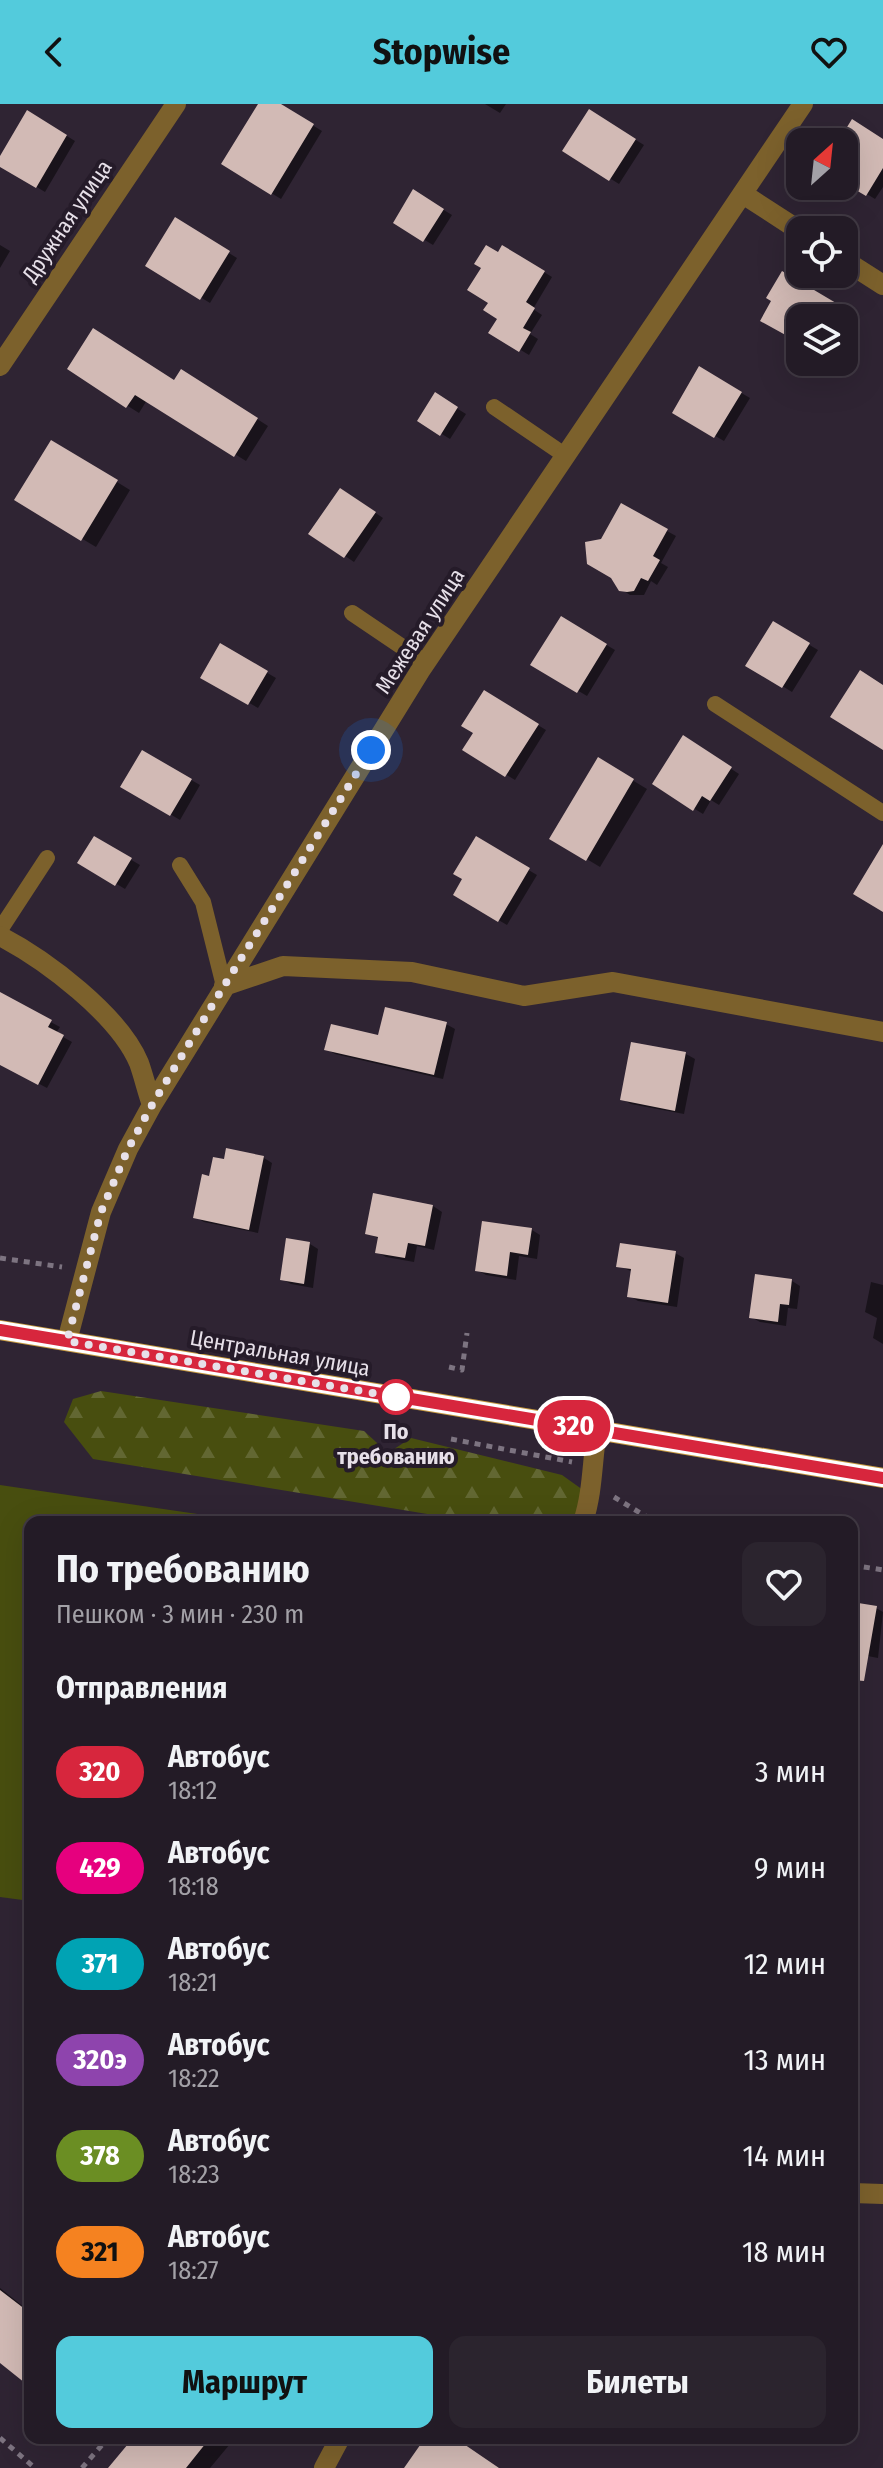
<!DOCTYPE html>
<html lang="ru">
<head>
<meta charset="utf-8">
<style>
  :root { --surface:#231b26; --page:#2b242e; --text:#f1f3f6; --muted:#a3a1a7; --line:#403943; --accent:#53cbdc }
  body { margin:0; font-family:"Fira Sans Condensed",sans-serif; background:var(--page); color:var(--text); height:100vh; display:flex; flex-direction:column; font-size:30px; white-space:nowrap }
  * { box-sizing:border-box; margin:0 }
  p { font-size:26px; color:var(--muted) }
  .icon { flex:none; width:44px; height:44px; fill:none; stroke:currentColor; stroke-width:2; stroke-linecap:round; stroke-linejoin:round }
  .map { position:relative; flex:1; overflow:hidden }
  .sheet { position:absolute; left:24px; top:1412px; width:834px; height:928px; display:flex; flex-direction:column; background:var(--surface); border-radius:16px; box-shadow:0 8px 32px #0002,0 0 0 2px var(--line) }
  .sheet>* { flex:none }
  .badge { padding:0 16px; border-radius:26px; font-size:28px; line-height:52px }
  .needle { width:52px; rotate:27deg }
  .buttons { position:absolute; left:786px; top:24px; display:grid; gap:16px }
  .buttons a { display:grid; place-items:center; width:72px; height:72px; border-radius:16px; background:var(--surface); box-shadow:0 8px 32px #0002,0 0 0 2px var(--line); font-size:40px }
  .you { position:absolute; width:40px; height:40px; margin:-20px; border:6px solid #fff; border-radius:50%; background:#1a73e8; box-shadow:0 0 0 12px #1a73e833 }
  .map>.badge { position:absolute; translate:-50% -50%; box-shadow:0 0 0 4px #fff }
  h2 { padding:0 32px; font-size:30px; line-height:72px }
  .round { display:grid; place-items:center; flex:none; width:84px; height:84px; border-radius:16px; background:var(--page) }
  .head { display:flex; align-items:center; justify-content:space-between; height:136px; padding:0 32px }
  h1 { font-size:38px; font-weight:700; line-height:60px }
  .action { display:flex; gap:16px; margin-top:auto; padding:16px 32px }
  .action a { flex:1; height:92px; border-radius:16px; background:var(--accent); color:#111; font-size:32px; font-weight:700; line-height:92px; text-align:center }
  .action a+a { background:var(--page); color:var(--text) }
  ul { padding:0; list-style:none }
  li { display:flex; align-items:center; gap:24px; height:96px; padding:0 32px }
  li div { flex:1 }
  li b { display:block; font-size:30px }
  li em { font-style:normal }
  li .badge { min-width:88px; font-weight:700; text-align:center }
  header { display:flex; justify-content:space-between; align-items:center; height:104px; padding:0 32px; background:var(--accent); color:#111; font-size:36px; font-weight:700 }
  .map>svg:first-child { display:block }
</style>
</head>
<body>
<header><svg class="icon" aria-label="back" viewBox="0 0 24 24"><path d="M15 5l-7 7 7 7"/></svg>Stopwise<svg class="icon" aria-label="heart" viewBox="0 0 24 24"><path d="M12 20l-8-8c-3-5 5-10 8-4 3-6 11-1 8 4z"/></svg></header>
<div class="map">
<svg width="883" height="2364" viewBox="0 0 883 2364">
  <defs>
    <pattern id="forest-firs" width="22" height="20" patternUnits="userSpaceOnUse" patternTransform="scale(2)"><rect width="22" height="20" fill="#484e0f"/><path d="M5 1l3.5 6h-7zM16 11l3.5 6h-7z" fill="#626732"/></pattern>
  </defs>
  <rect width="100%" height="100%" fill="#2f2433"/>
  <path fill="#484e0f" d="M0,1381l252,37h-222v379l-30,-4z"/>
  <path fill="url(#forest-firs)" d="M101,1287l263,40 24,22 23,-15 151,37 21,15 -9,32h-98l-383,-63 -29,-37 9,-23z"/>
  <path fill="#0007" d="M260,0h18l44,27 -41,68 -57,-35z
    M485,0h21l-6,9z
    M28,8l47,29 -30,51 -45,-27v-6z
    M590,8l54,33 -25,39 -54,-34z
    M853,18l30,19v46l-8,12 -31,-19v-38h-4z
    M414,88l38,23 -19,30 -38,-23z
    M175,116l62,38 -27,45 -62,-38z
    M0,141l10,6 -10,17z
    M503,143l49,30 -19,32 9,6 -12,19 8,5 -9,16 -38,-23 9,-14 -10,-16 -7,-35 16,-12z
    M783,170l60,35 -5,9h-38v23l-26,-41z
    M69,265l106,13 18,-4 75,48 -22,35 -99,-61 -8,13z
    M700,265l50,29 -26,43 -50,-29z
    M435,291l31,19 -16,25 -31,-19z
    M52,338l78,48 -34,57 -79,-47z
    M349,391l34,23 -29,44 -43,-29z
    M622,402l54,30 -15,27 7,4 -11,18 -6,-4 -7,14h-14l-9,-6z
    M561,514l54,32 -28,46 -54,-32z
    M774,520l44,26 -26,42 -44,-27z
    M221,542l55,32 -18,30 -55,-31z
    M485,589l61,37 -31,50 -50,-31 11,-17z
    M692,639l47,31 -20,31 -8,-5 -8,14 -49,-30z
    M142,648l58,33 -20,35 -57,-34z
    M599,656l48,29 -47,78 -48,-29z
    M94,734l46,27 -15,24 -45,-27z
    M476,735l61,36 -30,50 -51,-30 9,-16z
    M0,891l60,32 -4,6 16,9 -25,46 -47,-25z
    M446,920l9,5 -12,50 -108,-25 -8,-5z
    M633,940l53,10 9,5 -11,55 -53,-10 -9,-5z
    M228,1047l36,7 8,5 -14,70 -54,-11 -9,-5 16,-39 15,-17z
    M433,1102l9,6 -8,38 -17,-4 -3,16 -28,-5 -9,-5 3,-13 -13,-6z
    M532,1126l8,5 -3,24 -18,-3 -3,24 -30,-5 -9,-5z
    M310,1140l8,5 -5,39 -22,-4 -9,-5z
    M675,1149l9,5 -7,49 -39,-6 -8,-5 3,-24 -14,-6z
    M792,1177l8,5 -3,23 -9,-1 -2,18 -26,-4 -9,-5z
    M871,1178l12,3v59l-10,-6 4,-20 -12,-6z
    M852,1500l24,4 7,4 -5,46 -26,-5z
    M0,2184l30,24v72l-30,-24z
    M135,2334h100l-25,30h-99z"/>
  <path fill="#d2bab5" d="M258,0h23l33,20 -43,71 -50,-31z
    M589,5l47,30 -27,42 -47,-30z
    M27,6l40,25 -31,53 -36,-21v-11z
    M852,15l31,20v29l-17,28 -22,-13v-51z
    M413,85l31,20 -21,33 -30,-19z
    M175,113l55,34 -30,49 -55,-34z
    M486,141l12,7 4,-7 43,26 -19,31 9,6 -12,20 8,4 -12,20 -31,-19 9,-14 -14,-9 5,-7 -21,-13 14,-22 -7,-4z
    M782,167l54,32 -9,15h-27v25l-40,-22 11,-20 -5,-3z
    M93,224l81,52 7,-11 77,49 -24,39 -99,-62 -9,13 -59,-39z
    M699,262l43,26 -28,46 -42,-25z
    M435,288l23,15 -18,29 -23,-15z
    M51,336l67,40 -37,61 -67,-41z
    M340,384l36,24 -32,46 -36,-24z
    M621,399l47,26 -15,27 7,4 -12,21 -7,-3 -7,13 -7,1 -8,-1 -8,-13 -24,-14 -2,-22 16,-3z
    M561,512l46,28 -30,49 -47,-28z
    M773,517l37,22 -28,45 -37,-22z
    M220,539l48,28 -20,34 -48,-27z
    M860,566l23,15v65l-53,-33z
    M484,586l55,34 -34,53 -43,-27 11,-17 -12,-7z
    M683,631l49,32 -22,34 -8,-5 -9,15 -41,-27z
    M142,646l50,29 -22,37 -50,-29z
    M598,653l36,22 -48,82 -37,-22z
    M94,732l38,22 -17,28 -38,-23z
    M476,732l54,32 -32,54 -45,-27 9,-16 -9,-5z
    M883,740v68l-30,-18z
    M0,888l52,28 -4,7 16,8 -26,50 -38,-20z
    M385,903l62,15 -13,53 -110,-25 7,-26 47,11z
    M631,938l55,10 -11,59 -55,-11z
    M226,1044l38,8 -15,74 -56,-12 9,-44 7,2 4,-19 11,2z
    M373,1089l60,12 -8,41 -17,-3 -3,15 -30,-5 3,-16 -13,-3z
    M482,1117l50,7 -4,27 -18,-3 -3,24 -32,-5z
    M286,1134l24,4 -6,42 -24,-4z
    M620,1139l56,8 -8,52 -41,-6 4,-28 -15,-2z
    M755,1170l37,5 -3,26 -9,-1 -2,18 -29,-4z
    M852,1498l25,4 -13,75 -12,-1z
    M0,2186l30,23v74l-30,-24z
    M133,2334h77l-24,30h-78z
    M425,2334h30l44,30h-95z"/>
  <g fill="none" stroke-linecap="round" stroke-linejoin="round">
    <path stroke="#7d7481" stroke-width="5" stroke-dasharray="6 6" stroke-linecap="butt" d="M0,1154l62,9
      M449,1263l13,3 5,-37
      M451,1335l121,23
      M614,1393l41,25
      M852,1461l31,5
      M0,2334l35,30
      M82,2364l26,-30"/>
    <path stroke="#7c612c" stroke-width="16" d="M494,303l72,49
      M352,509l74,50
      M715,600l168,109
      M180,761l23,37 21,84
      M0,826l47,-72"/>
    <path stroke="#7c612c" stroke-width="20" d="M743,90l57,37
      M844,156l39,25
      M0,262l176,-262
      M0,832c46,24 119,79 139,127 5,14 8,28 13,42
      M224,882l59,-20 129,6 112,24 89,-14 270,50
      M67,1237l34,-129 27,-63 24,-44 268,-434 383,-567
      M583,1418c10,-30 9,-61 14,-92
      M852,2089l31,1
      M324,2364l16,-30"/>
    <path stroke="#c69940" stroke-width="20" d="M0,1226l883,148"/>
  </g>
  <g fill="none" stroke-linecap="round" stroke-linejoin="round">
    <defs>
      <path id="line" d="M0,1226l883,148"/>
    </defs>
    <use href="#line" stroke="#fff" stroke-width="18"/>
    <use href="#line" stroke="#d7263d" stroke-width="12"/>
    <path stroke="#e7e0e9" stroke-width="8" stroke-dasharray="0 14.4" d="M371,646l-147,236 -72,119 -24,44 -27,63 -34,129 329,56"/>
  </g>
  <circle fill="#fff" stroke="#d7263d" stroke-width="4" cx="396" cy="1293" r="16"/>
  <g text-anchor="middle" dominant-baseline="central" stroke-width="8" stroke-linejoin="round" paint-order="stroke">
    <g font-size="22" fill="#e7e0e9" stroke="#251b29">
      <text transform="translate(67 117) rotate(-56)">Дружная улица</text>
      <text transform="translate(420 527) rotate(-57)">Межевая улица</text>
      <text transform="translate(280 1249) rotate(10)">Центральная улица</text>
    </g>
    <g font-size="22" font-weight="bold" fill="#e7e0e9" stroke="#251b29">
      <text x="396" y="1327">По<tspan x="396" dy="25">требованию</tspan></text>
    </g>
  </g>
</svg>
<div class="buttons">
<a><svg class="needle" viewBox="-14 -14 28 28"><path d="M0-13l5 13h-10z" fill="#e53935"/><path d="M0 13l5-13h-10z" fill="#a3a1a7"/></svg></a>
<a><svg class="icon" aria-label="locate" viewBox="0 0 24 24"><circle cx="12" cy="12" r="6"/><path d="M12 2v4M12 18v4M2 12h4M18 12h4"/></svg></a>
<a><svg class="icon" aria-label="layers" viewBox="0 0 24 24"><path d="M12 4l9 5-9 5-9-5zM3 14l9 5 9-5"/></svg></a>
</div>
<div class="you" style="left:371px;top:646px"></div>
<b class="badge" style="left:574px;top:1322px;background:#d7263d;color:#fff">320</b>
<section class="sheet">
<div class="head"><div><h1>По требованию</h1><p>Пешком · 3 мин · 230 m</p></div><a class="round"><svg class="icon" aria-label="heart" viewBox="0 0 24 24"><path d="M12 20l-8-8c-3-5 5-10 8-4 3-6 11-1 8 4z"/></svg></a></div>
<h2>Отправления</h2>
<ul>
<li><span class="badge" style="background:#d7263d;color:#fff">320</span><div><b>Автобус</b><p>18:12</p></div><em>3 мин</em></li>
<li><span class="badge" style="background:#e6007e;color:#fff">429</span><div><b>Автобус</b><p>18:18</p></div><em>9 мин</em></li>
<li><span class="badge" style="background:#00a3b4;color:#fff">371</span><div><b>Автобус</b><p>18:21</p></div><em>12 мин</em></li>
<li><span class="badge" style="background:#8e44ad;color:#fff">320э</span><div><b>Автобус</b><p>18:22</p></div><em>13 мин</em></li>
<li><span class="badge" style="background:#6b8e23;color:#fff">378</span><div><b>Автобус</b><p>18:23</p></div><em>14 мин</em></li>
<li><span class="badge" style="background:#f58220;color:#111">321</span><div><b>Автобус</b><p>18:27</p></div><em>18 мин</em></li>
</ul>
<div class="action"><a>Маршрут</a><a>Билеты</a></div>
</section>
</div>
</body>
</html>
